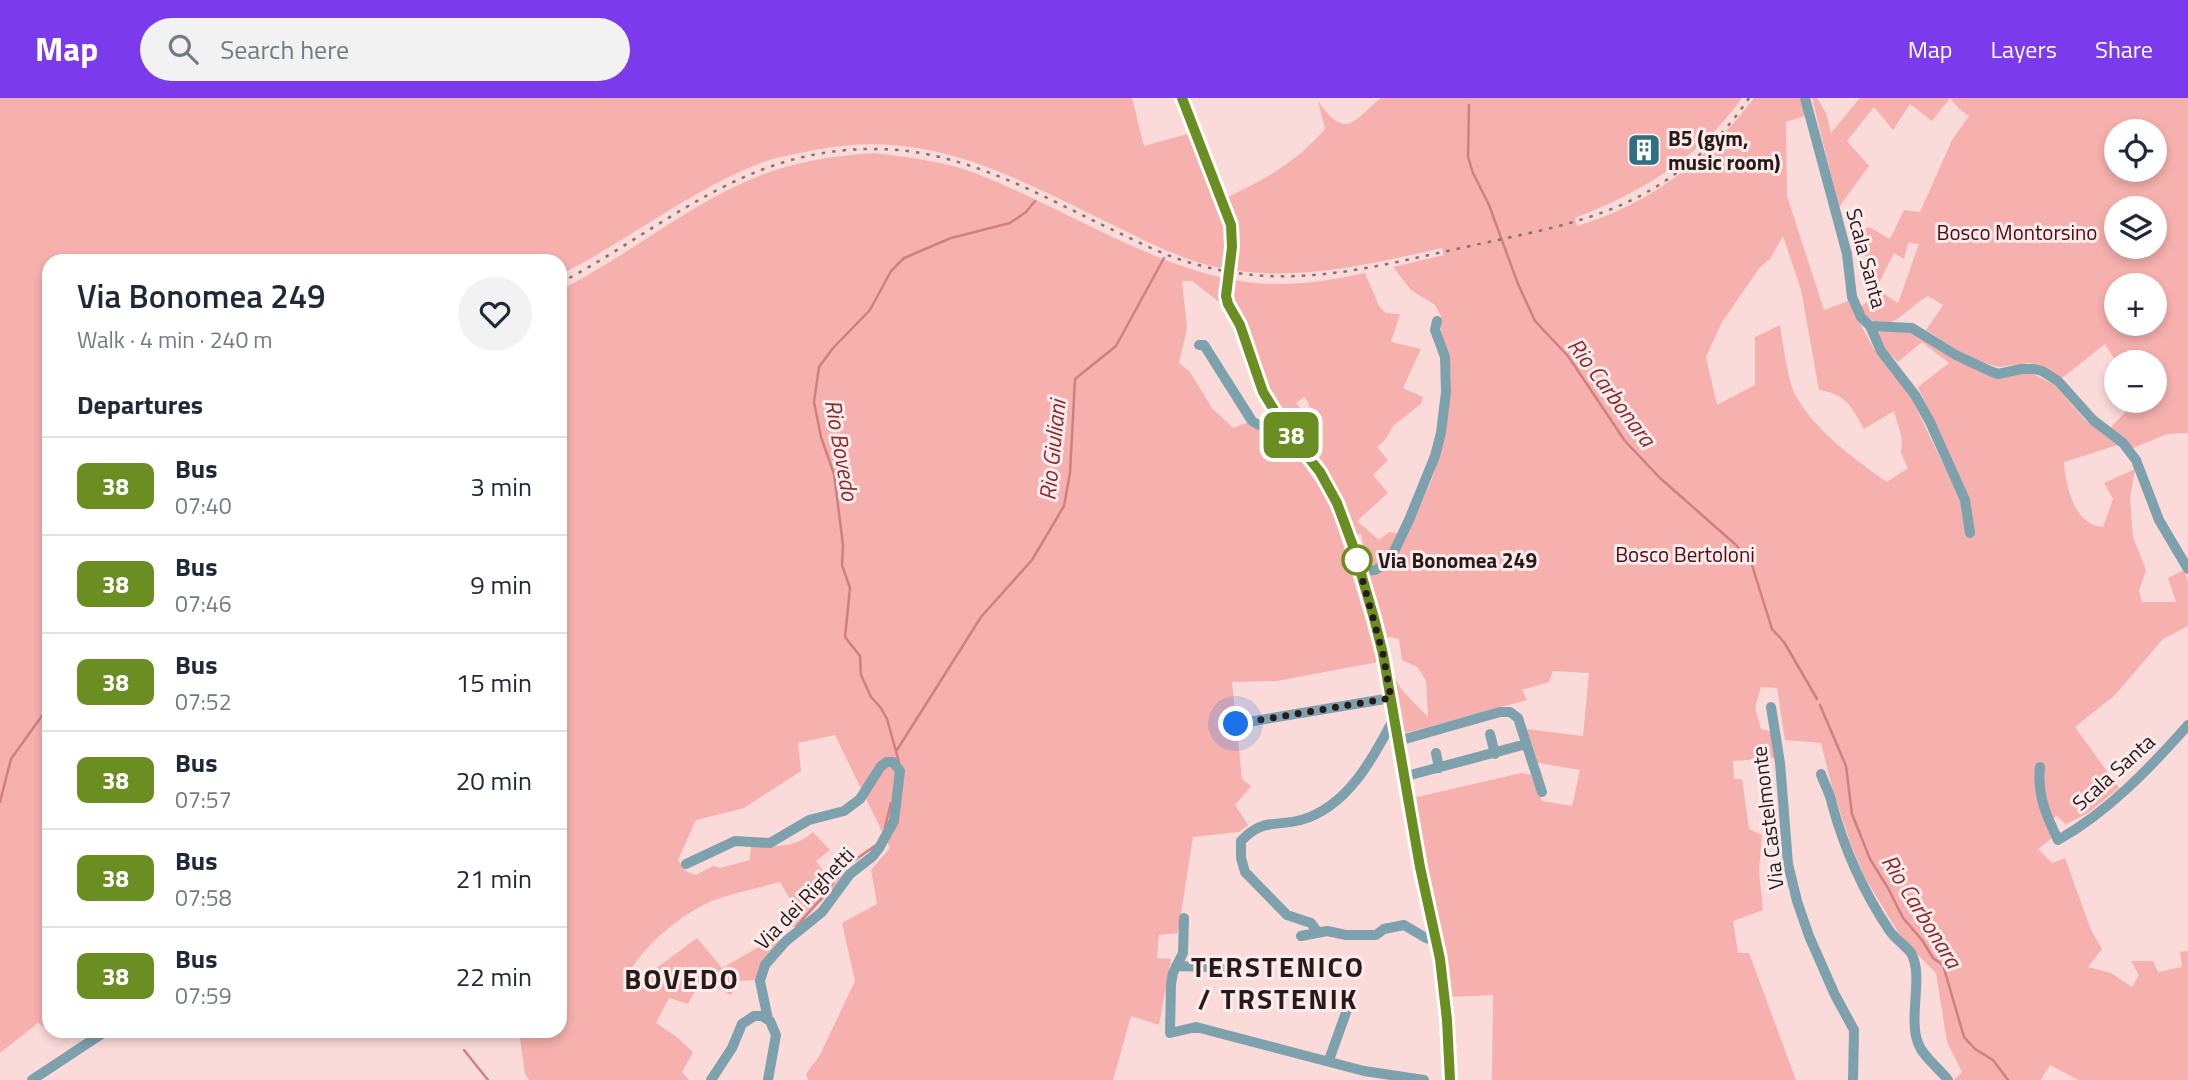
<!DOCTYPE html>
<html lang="en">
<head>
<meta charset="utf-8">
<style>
  :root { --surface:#fff; --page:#f2f2f3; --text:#1f2937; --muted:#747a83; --line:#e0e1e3; --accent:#7c3aed }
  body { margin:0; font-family:"Titillium Web",sans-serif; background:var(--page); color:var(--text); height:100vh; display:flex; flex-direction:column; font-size:26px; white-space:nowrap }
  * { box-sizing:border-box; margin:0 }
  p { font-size:23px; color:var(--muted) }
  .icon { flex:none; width:38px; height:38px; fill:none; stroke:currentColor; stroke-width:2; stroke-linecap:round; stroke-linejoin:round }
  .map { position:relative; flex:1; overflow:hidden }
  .panel { position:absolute; left:42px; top:156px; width:525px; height:784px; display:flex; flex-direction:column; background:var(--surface); border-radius:21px; box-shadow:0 4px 10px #0003 }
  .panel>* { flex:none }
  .badge { padding:0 14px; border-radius:10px; font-size:24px; line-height:46px }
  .tools { position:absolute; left:2104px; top:21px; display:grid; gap:14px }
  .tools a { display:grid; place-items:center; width:63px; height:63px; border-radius:50%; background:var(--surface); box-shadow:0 4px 10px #0003; font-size:35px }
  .you { position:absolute; width:35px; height:35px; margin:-18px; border:5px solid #fff; border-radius:50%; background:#1a73e8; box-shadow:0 0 0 10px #1a73e833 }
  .map>.badge { position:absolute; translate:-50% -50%; box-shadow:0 0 0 4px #fff }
  h2 { padding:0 35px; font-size:26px; line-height:63px }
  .round { display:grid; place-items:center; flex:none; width:74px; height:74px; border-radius:37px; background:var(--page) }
  .summary { display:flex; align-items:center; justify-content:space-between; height:119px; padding:0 35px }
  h1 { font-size:33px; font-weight:600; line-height:52px }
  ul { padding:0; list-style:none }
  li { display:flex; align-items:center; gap:21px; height:98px; padding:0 35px; border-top:2px solid var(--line) }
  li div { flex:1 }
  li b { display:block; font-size:26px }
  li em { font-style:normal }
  li .badge { min-width:77px; font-weight:700; text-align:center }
  header { display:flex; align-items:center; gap:42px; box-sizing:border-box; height:98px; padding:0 35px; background:var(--accent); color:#fff }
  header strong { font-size:33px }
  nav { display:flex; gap:38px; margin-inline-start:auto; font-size:24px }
  .search { width:490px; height:63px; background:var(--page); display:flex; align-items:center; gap:18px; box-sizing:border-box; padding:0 24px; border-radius:38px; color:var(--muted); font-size:26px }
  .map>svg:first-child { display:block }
</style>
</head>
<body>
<header>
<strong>Map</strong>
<div class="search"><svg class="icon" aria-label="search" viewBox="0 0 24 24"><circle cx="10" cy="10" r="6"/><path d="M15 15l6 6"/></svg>Search here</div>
<nav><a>Map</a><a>Layers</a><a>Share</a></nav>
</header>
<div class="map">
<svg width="2188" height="982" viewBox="0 0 2188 982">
  <rect width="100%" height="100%" fill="#fbdbd9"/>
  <path fill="#f6b0ad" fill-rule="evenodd" d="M0,0h1132l12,48 44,-12 39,98 10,15v-16l-11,-33c41,-20 68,-34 99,-69l-7,-28c29,41 35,19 63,-3h361c-43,60 -100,94 -167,120l2,8c74,-22 131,-67 177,-128h47l4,18 -19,6 1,74 37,114 24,-9 26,48 37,48 51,107 8,-3 -52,-114 31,-24 -27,-21 -24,20 -14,-13 -6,-17 25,-1 18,5 34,23 65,15h13l22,11 29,34 34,26 -54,17c1,18 7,48 23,59 4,4 11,5 16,6l10,-28 -9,-16 31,-14 -5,29 3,39 13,33 -7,21 3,11h34l-8,-24 16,-8 4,11v45l-25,13 -48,56 -40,32 44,61 -31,25 -22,11 -9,-8 -12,6 7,16 -14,11 14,14 13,-5 26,72 11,19 -14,18 23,6 21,14 7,-12 -8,-14h22l5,11 24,-5 -2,-15 8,-1v129h-110l-28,-15 -9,15h-87l8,-8 -15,-30 -11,-69 -33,-33 -38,-62 -15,-36 -18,-55 -11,-44 -36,-3 -8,-52 -16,-1 -6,20 6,22 11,3 4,26 -43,3 1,18h8l7,50 13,6 -3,37 4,38 -30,11 5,32h11l47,127h-304l1,-85 -44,2 -36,-199 108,-25 10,2 11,26 30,5 8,-36 -42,-7 -11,-34 56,7 6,-63 -36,-2 -4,11 -27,8 5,10 -125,34 -14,-70 13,25 27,28 -2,-37 -9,-13 -15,-7 -3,-21 -10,-2 -5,4 -19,-65 21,-6 10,-12 36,-79 14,-45 5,-59 -10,-43v-16l-6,-11 -24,-15 -18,-23 51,-12 -2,-7c-80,18 -163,39 -245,14 -28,-9 -55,-23 -82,-36 -100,-48 -184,-99 -300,-76 -19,4 -40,7 -57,14 -70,28 -131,77 -198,111v-14h-511v769l-11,-7 -38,30zM1783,138l18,54 18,100c27,4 33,17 45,39l30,-18 8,28 -1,14 7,15 -21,14c-33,-23 -69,-49 -90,-84 -9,-13 -14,-56 -17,-73l-25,12v48l-38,20 -11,-48 16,-35 38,-55 10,-8z
    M1812,0h5l9,15 5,20 29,-35h328v335l-21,1 -34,14 -23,-20 26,-27h18v-20l10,-11 -19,-19 -11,11h-18l-11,-18 -43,34 -18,-11 -14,-4 -32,4 -13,-4 -26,-12 -33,-21 17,-25 -15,-9c-25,14 -43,48 -68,11l21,-15 17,11 21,-59 -11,-1 -4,16 -10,-6 -16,32 -23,-52 14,-6 21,12 14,-29 16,2 32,-72 17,-24 -10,-7 -9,-11 -18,23 -22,-17 -17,26 -19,-23 -27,34 22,25 -30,41zM2116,33h38v39h-38zM2116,110h38v39h-38zM2116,187h38v39h-38z
    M873,55c35,4 71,8 104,21 84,32 168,89 256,106 44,8 88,3 132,-7l14,33 7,7 14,1 -9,28 30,7 -18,39 20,9 -2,7 -28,22 -7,13 -9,8 11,13 -15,15 15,18 -31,28 22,19 10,-8 8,1c-8,18 -9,30 -30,33l-6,-32 -7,1 -16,-45 -45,-65 19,-16 -4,-4 1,-2 -5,-6 -8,6 5,6 -8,5 -3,-1 -4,2 -27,-44 -10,-37 -18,-40 -4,14 -35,-27h-10l5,47 -8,35 11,9 22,36 21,20 16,-6 33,11 49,71 47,158 -101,19 -45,1 10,97 9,7 -16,19 13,20 -9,7 -46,5 -15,96 -19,2 -2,23 14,1 -12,66 -28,-9 -18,64h-305l-2,-6 14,-19 35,-74 -13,-58 35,-19 -6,-34 19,-22 -55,-113 -37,8 3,28 -57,37 -48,12 -18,40 9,12 9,3 17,-9 7,2 30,-8 1,-16c23,3 43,5 62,-12l17,18 -14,11 12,16 20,-6c-17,21 -34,40 -56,57l-2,-29 -10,-17c-22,6 -47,11 -68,19 -32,14 -64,41 -82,70l13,7 54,-40 25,30 54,-31 5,4 -24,39 -17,1 -9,14 -30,-15 -13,24 -19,-6 -13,25 22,15 15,14 -11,20 7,8h-160l-4,-6 -6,-43h41v-741c67,-33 124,-83 194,-112 38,-16 78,-22 119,-25z"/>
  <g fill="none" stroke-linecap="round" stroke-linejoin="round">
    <path stroke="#ce8280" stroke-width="2.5" d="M1469,7l-1,52 5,16 16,32 29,79 17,37 33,35 57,85 35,37 76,67 15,17 21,67 12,13 33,57
      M1820,607l26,61 6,48 18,45 18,29 15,30 19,22 11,18 10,7 21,72 11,12 18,11 15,20
      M897,652l84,-133 51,-57 32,-54 6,-33 5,-94 41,-33 48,-88
      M899,664l-12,-43 -6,-11 -10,-11 -10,-22 -1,-19 -15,-19 5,-49 -8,-23 1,-20 -9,-71 -13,-37 -7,-35 5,-35 14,-19 37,-38 21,-39 13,-13 47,-20 59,-15 16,-11 9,-11
      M0,704l11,-43 38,-53
      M885,729l6,-24
      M796,829l31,-35 14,-22 35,-25
      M464,952l24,30"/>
    <path stroke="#7da1ad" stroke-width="10" d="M1182,0l49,127 1,22
      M1805,0l42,156 5,43 9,20 9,9 42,2 44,27 34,16 8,3 23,-5h13l8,2 16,10 35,39 30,23 13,17 23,60 29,49
      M1226,189l2,18 14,24 21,63 22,36 35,44 17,31 17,43 20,72 9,36 20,123 37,182 7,61 3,60
      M1870,228l11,25 34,44 15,27 35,78 5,33
      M1199,247h5l48,76c10,7 21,9 33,7
      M1360,473l15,-1 14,-8 20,-42 26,-64 6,-23 5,-41 -1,-35 -10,-27 2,-9
      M1771,609l9,56 8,101 9,37 12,35 26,59 19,35 -1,50
      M1236,626l155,-26
      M1490,636l5,20
      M1398,643l102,-29h10l8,6 24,74
      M1436,655l3,15
      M2040,669c-3,28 6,48 18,73 50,-28 92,-72 130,-115
      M1821,676c3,10 9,19 11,30 12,44 31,87 57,126 6,9 16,15 22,23 13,22 -3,64 7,90 5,14 21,25 30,37
      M1403,679l123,-33
      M686,766l49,-23 35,2 39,-23 35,-9 16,-12 21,-33 6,-4h6l7,9 -6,50 -15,27 -6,8 -23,18 -28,38 -36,29 -21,24 -5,16 8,38
      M1184,820l-1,35 -10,20 -2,11 -1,49 26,-6 168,44 60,9
      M1317,833l-6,-8 -24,-8 -42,-43 -4,-14v-17c22,-23 33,-14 60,-21 46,-13 72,-61 93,-102
      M1301,838l26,-5 19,4h30l8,-6 20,-4 22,13 9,2
      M1176,868l36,1 25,3
      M1329,962l19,-53
      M32,982l74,-49
      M711,982l21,-32 10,-24 12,-8h8l8,5 6,14 -8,45"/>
    <path stroke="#877170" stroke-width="2.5" stroke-dasharray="3.5 7" stroke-linecap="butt" d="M560,185c106,-56 184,-134 312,-134 89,-1 167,46 245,83 25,12 51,25 78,32 96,28 181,2 275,-18 58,-13 115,-22 168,-49 44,-23 84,-58 111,-99"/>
    <path stroke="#7da1ad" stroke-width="10" d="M1226,189l6,-40"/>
  </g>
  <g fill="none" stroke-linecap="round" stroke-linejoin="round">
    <defs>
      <path id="line" d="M1182,0l49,127 1,22 -6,49 2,8 12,21 23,67 22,36 35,44 17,31 16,43 21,72 9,36 37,213 20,92 7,61 3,60"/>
    </defs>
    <use href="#line" stroke="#fff" stroke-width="16"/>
    <use href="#line" stroke="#6b8e23" stroke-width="10"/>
    <path stroke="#281a1a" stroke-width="7" stroke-dasharray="0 12.6" d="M1236,626l155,-26 -8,-44 -26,-94"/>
  </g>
  <defs>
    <symbol id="building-square" viewBox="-11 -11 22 22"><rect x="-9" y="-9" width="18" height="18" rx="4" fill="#2e7082" stroke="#fdeceb"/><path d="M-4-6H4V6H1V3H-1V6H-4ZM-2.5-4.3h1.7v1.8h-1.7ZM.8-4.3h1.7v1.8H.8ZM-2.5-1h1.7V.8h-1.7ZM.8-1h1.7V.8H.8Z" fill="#fff"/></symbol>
  </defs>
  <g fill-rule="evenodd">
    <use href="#building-square" x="1625" y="33" width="38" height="38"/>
  </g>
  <circle fill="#fff" stroke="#6b8e23" stroke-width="3.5" cx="1357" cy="462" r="14"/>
  <g text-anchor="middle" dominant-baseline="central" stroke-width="6" stroke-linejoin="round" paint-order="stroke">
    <g font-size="21" font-weight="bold" fill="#281a1a" stroke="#fdeceb" text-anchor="start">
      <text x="1668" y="40">B5 (gym,<tspan x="1668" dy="24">music room)</tspan></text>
    </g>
    <g font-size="21" fill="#500a12" stroke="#fdeceb">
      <text x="2017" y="134">Bosco Montorsino</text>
      <text x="1685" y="456">Bosco Bertoloni</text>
    </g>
    <g font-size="21" fill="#281a1a" stroke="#fdeceb">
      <text transform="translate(1867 160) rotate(75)">Scala Santa</text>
      <text transform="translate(2113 674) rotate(-42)">Scala Santa</text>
      <text transform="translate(1767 720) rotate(-97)">Via Castelmonte</text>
      <text transform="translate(804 800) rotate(-46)">Via dei Righetti</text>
    </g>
    <g font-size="21" font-weight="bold" fill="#281a1a" stroke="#fdeceb" text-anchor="start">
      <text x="1378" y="462">Via Bonomea 249</text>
    </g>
    <g font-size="23" font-style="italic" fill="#872b30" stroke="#fdeceb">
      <text transform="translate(1612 294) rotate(53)">Rio Carbonara</text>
      <text transform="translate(842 352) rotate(80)">Rio Bovedo</text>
      <text transform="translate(1052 352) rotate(-84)">Rio Giuliani</text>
      <text transform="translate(1922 813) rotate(58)">Rio Carbonara</text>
    </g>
    <g font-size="28" font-weight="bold" letter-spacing="2" fill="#281a1a" stroke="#fdeceb">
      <text x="1278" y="868">TERSTENICO<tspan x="1278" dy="32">/ TRSTENIK</tspan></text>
      <text x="682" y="880">BOVEDO</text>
    </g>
  </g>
</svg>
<div class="tools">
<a><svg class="icon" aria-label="locate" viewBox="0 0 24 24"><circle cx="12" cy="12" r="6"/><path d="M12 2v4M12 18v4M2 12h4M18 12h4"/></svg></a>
<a><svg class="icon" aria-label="layers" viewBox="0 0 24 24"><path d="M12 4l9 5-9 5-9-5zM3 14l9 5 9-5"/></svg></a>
<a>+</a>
<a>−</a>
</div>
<div class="you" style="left:1236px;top:626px"></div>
<b class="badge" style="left:1291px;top:337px;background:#6b8e23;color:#fff">38</b>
<section class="panel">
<div class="summary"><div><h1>Via Bonomea 249</h1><p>Walk · 4 min · 240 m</p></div><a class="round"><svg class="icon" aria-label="heart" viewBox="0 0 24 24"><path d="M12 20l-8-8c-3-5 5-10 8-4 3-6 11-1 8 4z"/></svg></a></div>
<h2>Departures</h2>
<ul>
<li><span class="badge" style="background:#6b8e23;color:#fff">38</span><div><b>Bus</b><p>07:40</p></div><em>3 min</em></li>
<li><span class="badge" style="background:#6b8e23;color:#fff">38</span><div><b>Bus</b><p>07:46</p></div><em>9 min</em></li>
<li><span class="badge" style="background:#6b8e23;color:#fff">38</span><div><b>Bus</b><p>07:52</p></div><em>15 min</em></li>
<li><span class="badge" style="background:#6b8e23;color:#fff">38</span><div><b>Bus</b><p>07:57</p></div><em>20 min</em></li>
<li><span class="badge" style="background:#6b8e23;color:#fff">38</span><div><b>Bus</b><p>07:58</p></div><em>21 min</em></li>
<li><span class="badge" style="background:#6b8e23;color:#fff">38</span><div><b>Bus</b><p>07:59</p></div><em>22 min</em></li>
</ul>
</section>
</div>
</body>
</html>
